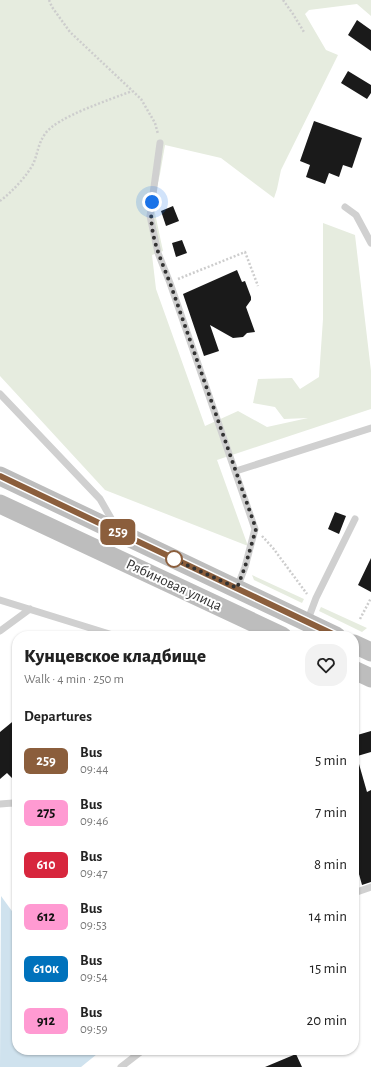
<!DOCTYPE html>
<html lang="en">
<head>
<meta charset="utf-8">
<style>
  :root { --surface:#fff; --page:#f2f2f2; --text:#222; --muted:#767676 }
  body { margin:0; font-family:"Alegreya Sans",sans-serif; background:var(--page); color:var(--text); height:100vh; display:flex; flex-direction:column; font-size:15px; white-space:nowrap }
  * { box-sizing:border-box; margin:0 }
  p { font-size:13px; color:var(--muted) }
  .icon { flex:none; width:22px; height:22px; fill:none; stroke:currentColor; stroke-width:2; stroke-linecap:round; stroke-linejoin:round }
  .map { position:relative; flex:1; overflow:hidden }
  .drawer { position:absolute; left:12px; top:631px; width:347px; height:424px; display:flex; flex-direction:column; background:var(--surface); border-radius:16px; box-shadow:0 1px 3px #0004 }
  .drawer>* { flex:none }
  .badge { padding:0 8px; border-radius:6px; font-size:14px; line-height:26px }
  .you { position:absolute; width:20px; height:20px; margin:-10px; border:3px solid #fff; border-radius:50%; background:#1a73e8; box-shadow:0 0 0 6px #1a73e833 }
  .map>.badge { position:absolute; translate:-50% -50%; box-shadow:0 0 0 2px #fff }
  h2 { padding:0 12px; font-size:15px; line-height:36px }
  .round { display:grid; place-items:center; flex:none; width:42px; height:42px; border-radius:16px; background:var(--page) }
  .overview { display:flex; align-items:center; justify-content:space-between; height:68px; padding:0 12px }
  h1 { font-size:19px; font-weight:800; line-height:30px }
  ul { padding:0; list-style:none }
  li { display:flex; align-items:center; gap:12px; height:52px; padding:0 12px }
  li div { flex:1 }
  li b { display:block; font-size:15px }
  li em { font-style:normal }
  li .badge { min-width:44px; font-weight:700; text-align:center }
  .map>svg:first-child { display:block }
</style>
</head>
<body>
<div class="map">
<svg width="371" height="1067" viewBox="0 0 371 1067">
  <rect width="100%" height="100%" fill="#fff"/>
  <path fill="#e6ecdf" d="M0,0h371v16l-14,-12 -48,6 -4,4 21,36 12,5 -57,115 -4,19 -3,9 -53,-40 -56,-13 -5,29 -7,30 10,47 -11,4 4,34 49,137 33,-15 29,16 41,-9 -24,1 -9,-12 -22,-4 5,-24 34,-1 8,11 19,-12 4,-58v-96l32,12 16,136v38l-154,51 31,86 -143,-56 -105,-114z
    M252,575l52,24 -2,4 -48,-23z
    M321,607l46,21 -5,4 -43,-21z"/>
  <path fill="#cfe2ee" d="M1,896l16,22v132h85l-21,17h-81z"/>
  <path fill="#1a1a1a" d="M357,20l14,10v21l-23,-16z
    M348,71l23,14v8l-4,6 -26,-16z
    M314,121l48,17 -10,30 -9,-3 -4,12 -10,-4 -4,11 -19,-7 4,-12 -10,-4z
    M173,206l6,15 -13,5 -5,-15z
    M182,240l5,13 -11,4 -4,-14z
    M237,270l5,12 3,-1 6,16v3l-5,7 9,25 -8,1 -4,4 -10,1 -23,-13 9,26 -15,5 -21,-62z
    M335,512l11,4 -7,18 -11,-5z
    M371,558v34l-13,-7z
    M17,718v65l-10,-10 -7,6v-47z
    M371,731v21l-17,5v-21z
    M354,757h3l10,35 4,-2v92l-9,3 -8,-29z
    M296,1054l6,13h-37z"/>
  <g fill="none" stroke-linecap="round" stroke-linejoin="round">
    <path stroke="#cdcdcd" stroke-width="2.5" stroke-dasharray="2 2" stroke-linecap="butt" d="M49,0l3,7 18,25 71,67 14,24 3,11
      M283,0l10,14 11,18
      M0,201c11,-8 29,-27 34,-39 4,-10 4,-18 11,-28 11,-17 67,-35 87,-43
      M178,279l67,-27 13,34
      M262,536l11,12 34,46
      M360,619l11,-21"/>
    <path stroke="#d0d0d0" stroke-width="7" d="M160,143l-10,73 8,37 12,30 85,246 -10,38 -8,21
      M345,207l11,8 15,28
      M0,394l100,105 16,28
      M236,471l135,-43
      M0,600l116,36
      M307,622l9,-24 39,-79
      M0,631l30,-22
      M0,804l13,-1 4,3
      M354,893l17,-6
      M121,1067l22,-17"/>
    <path stroke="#bdbdbd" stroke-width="19" d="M0,476l336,160
      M0,504l282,132
      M354,644l17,8
      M354,670l17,8"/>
  </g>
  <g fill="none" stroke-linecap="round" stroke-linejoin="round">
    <defs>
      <path id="line" d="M0,476l337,160"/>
    </defs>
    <use href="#line" stroke="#fff" stroke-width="9"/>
    <use href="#line" stroke="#8b5e3c" stroke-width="6"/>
    <path stroke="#333" stroke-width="4" stroke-dasharray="0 7.2" d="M152,202c-4,30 7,53 18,81l86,246 -11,38 -8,21 -66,-30 3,1"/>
  </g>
  <circle fill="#fff" stroke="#8b5e3c" stroke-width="2" cx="174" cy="559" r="8"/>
  <g text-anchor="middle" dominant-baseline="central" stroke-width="4" stroke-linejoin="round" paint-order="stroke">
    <g font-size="15" fill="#333" stroke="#fff">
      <text transform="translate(174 585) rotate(25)">Рябиновая улица</text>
    </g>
  </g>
</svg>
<div class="you" style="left:152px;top:202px"></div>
<b class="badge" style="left:118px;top:532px;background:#8b5e3c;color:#fff">259</b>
<section class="drawer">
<div class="overview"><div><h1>Кунцевское кладбище</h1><p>Walk · 4 min · 250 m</p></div><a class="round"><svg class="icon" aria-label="heart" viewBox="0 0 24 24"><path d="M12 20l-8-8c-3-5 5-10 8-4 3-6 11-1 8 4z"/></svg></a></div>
<h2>Departures</h2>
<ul>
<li><span class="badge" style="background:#8b5e3c;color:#fff">259</span><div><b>Bus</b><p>09:44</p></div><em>5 min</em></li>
<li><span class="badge" style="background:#ff9ad2;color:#111">275</span><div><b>Bus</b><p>09:46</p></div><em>7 min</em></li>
<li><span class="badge" style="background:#d7263d;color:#fff">610</span><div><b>Bus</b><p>09:47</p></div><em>8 min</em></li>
<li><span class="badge" style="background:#ff9ad2;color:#111">612</span><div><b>Bus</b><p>09:53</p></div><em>14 min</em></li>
<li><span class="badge" style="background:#0072bc;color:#fff">610к</span><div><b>Bus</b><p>09:54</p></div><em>15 min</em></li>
<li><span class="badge" style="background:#ff9ad2;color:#111">912</span><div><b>Bus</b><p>09:59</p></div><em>20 min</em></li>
</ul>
</section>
</div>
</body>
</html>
